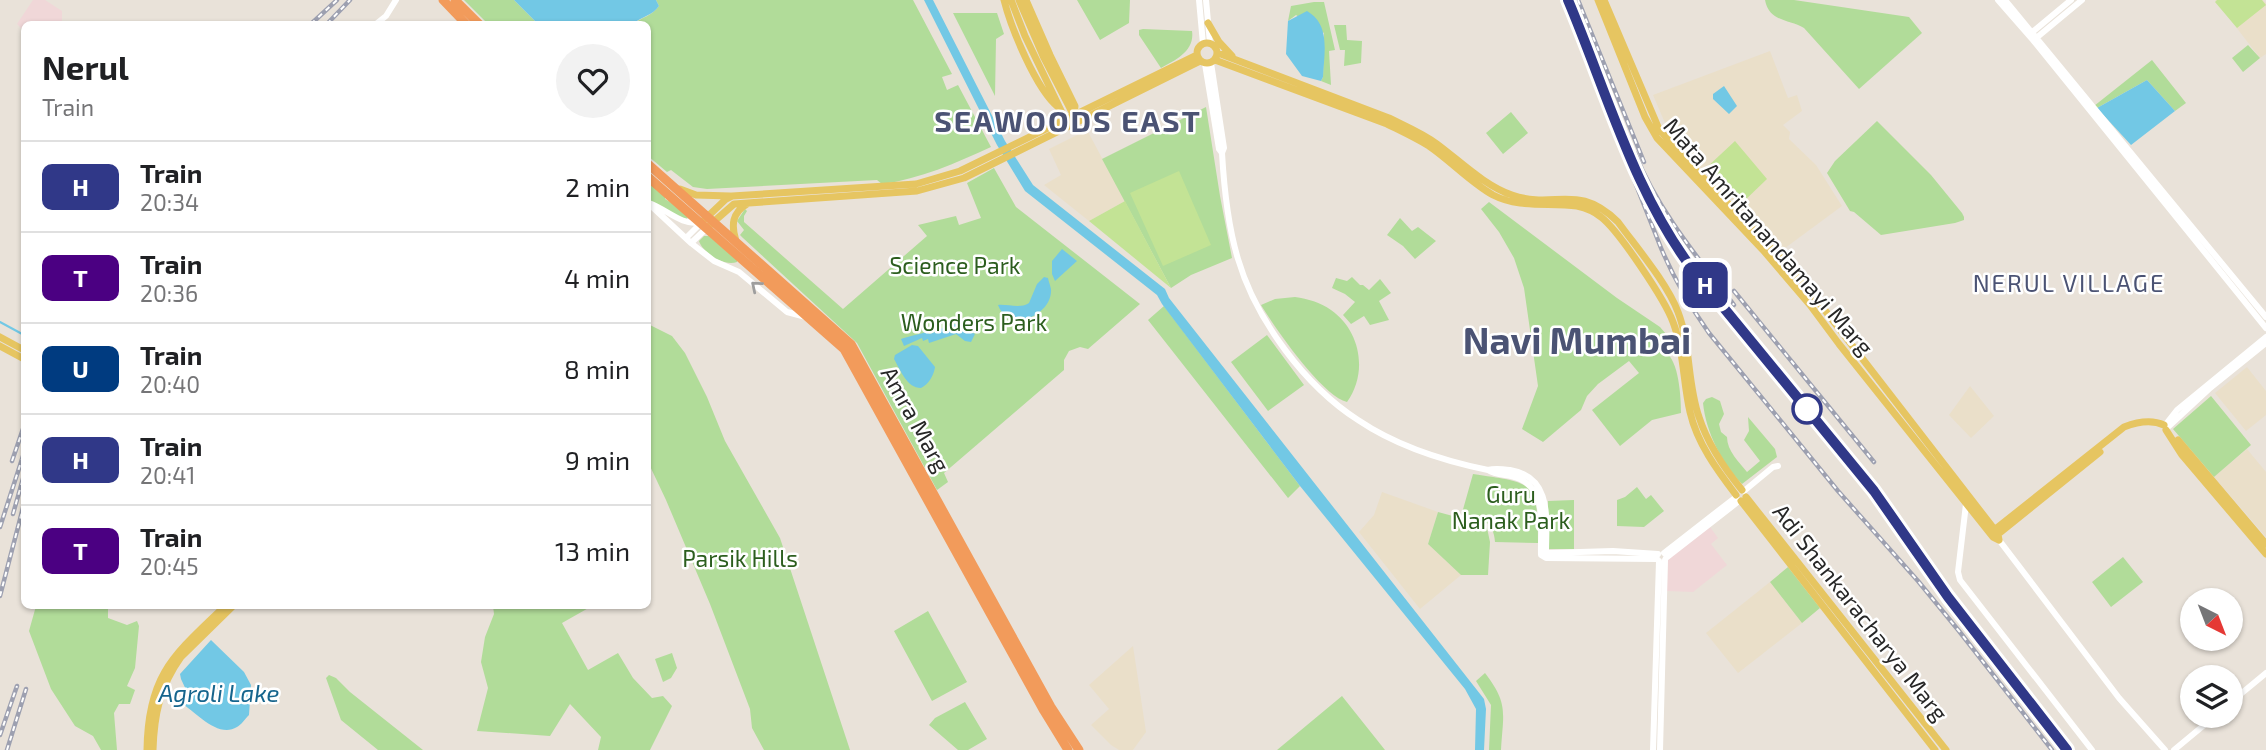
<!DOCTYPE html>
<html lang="en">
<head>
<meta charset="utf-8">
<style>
  :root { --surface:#fff; --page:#f2f2f2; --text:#202124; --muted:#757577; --line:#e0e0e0 }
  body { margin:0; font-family:"Exo 2",sans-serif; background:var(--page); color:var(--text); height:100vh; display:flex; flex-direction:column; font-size:26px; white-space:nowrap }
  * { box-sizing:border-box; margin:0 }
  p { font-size:23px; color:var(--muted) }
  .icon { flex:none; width:38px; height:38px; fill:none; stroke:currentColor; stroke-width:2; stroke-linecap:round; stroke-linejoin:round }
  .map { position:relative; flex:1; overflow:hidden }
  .side { position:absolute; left:21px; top:21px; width:630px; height:588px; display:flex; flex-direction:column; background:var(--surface); border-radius:10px; box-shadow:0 2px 5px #0004 }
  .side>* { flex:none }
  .badge { padding:0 14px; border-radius:10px; font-size:24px; line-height:46px }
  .needle { width:46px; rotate:138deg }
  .buttons { position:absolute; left:2180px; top:588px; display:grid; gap:14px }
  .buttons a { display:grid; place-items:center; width:63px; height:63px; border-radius:50%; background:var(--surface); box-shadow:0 2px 5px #0004; font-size:35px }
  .map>.badge { position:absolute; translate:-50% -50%; box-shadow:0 0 0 4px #fff }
  .round { display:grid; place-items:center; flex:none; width:74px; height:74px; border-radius:37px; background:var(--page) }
  .summary { display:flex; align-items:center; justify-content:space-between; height:119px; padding:0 21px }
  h1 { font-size:33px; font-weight:700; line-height:52px }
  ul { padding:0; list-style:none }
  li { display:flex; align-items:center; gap:21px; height:91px; padding:0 21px; border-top:2px solid var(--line) }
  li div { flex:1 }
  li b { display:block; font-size:26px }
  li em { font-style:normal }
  li .badge { min-width:77px; font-weight:700; text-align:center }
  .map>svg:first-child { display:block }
</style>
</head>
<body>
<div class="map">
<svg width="2266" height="750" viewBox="0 0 2266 750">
  <rect width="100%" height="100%" fill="#e9e2d9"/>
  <path fill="#eadfc9" d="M2215,0h48l3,3v51l-6,4z
    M1770,51l18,47 9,-3 5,16 -19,14 7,7 -1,7 27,26 26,41 -61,45 -110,-114 -18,-42z
    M1087,130l38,71 -36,20 -45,-36 17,-10 -12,-26z
    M2247,367l19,24v24l-20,16 -31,-38z
    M1970,386l24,30 -23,22 -22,-23z
    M2247,449l19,23v65l-52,-60z
    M1382,492l56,20 -10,32 33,31 -41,34 -61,-77 15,-17z
    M1770,582l32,41 -64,50 -32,-40z
    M1133,646l13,86 -13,18h-14l-8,-5 -20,-20 18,-16 -20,-24z"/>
  <path fill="#f0d7d8" d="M33,0h12l17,11v13h-38v7l-7,-7z
    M1710,527l8,11 -7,6 16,21 -34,27 -26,-1 1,-32z"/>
  <path fill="#b1dc99" d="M464,0h50l24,24h-50z
    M656,0h257l39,74 -10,3 5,13 11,-5 33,62c-35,16 -71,32 -109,37l-5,-4 -170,9 -14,-2 -22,-17 -4,2 -19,-16v-132h-15c9,-7 19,-8 26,-18z
    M1077,0h53l-1,23 -29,17z
    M1765,0h29l115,17 13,16 -63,56 -55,-61c-15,-9 -35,-6 -39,-28z
    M1314,2h10l11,48 -6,1 2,34 -10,-4 2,-4 1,-44 -28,-18 -8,6 3,-15z
    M953,13h44l7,21 -8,5 -1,57z
    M1334,25h12l1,15 15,1 -1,22 -17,3 1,-16h-5z
    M1143,29l49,2c3,20 -16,29 -31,37l-22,-33v-5z
    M2248,45l12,13 -17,14 -11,-14z
    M2152,60l34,43 -11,8 -28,-31 -50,28 -3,-2z
    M1206,107l14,89 12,62 -41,17 -20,13 -69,-129z
    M1511,112l17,21 -25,21 -17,-21z
    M1877,121l54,54 31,38 2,4v3l-9,3 -74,12 -27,-23 -4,-1 -23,-38 8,-12z
    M994,168l22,39 124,97 -52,45 -8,-2 -11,4 -5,9v10l-120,103 4,9 -11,8 -80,-147 -114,-105 -3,-3 4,-5 -7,-9 8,-12 2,2 -3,5v6l99,87 84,-73 -9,-11 38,-9 3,9 22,-7 -14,-35z
    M648,181l17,15v3l25,15 -6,9 -36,-23z
    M1489,202l128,96 43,29 6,7 -1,18c14,8 16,45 16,61l-29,7 -32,26 -28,-36 47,-37 -10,-12 -31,23 -11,12 -6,14 -38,32 -21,-13 16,-43 -14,-98 -10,-30 -15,-26 -18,-23z
    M1400,218l12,13 6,-4 18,14 -21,18 -12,-13 -16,-11z
    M704,236h5l28,24v2c-13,5 -34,-9 -38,-21z
    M1352,277l8,8h3l6,5 11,-11 11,14 -12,8 10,19 -19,5 -6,-9 -13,8 -8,-9 12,-13 -10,-8 -13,-6 4,-10 11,3z
    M1295,297c13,2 25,5 36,13 30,21 37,63 16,92 -25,-6 -72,-74 -86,-97l14,-6z
    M1164,306l136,180 -12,12 -140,-178z
    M648,324l24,12 13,17 22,44 18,44 55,97 70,212h-86l-12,-22 -2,-19 -40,-105 -44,-104 -18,-38z
    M1267,335l37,50 -36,26 -37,-49z
    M2211,396l40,49 -37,32 -41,-48z
    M1712,397l8,4 4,13 -5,10 2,8 6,5c0,14 12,25 20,35l13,-11 -16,-21 5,-9 -1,-14 27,32 2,8 -35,27c-20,-21 -36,-51 -39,-81l3,-4z
    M1473,474c60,9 65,6 65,69l-43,-1c-1,-21 -15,-24 -33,-29z
    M1637,487l9,12 5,-4 13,16 -20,16 -27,-1v-26l8,-3z
    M1574,500v49h-26v-48z
    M1438,512l37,10 12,6 3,14 -2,33h-27l-33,-31z
    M2123,557l20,25 -32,25 -19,-25z
    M1788,567l32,41 -18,15 -32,-41z
    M36,606h72v12l19,7 10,-4 2,5 -4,42 -8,18 8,4 -5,14h-11l-5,9 3,37h-16l-8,-14 -18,-10 -24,-37 -22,-58z
    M493,606h99l-30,17 26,47 30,-17 15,25 19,20 11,-2 9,10 -22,44h-52l3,-13 -31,-33 -20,32 -73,-5 11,-43 -7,-26 4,-25 9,-23z
    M928,611l39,71 -35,19 -38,-70z
    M672,653l5,15 -6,10 -8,4 -8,-23z
    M1485,673c24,31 18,40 16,77h-12l2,-45 -15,-24z
    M329,675l7,3 14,14 73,58h-45l-37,-30 -15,-42z
    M1342,696l43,54h-108z
    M965,702l22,37 -19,11h-10l-29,-25 6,-7z"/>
  <path fill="#c3e395" d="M2217,0h45l4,5 -29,23 -22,-26z
    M1735,141l32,38 -26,25 -35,-36z
    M1179,171l32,74 -48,21 -33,-73z
    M1125,201l46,87 -82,-67z"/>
  <path fill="#72c8e5" d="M514,0h142l3,6c-7,10 -17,10 -26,18h-95z
    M924,0h9l72,141 28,44 132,104 4,9 315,401 2,10 -2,41h-9l1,-41 -11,-20 -165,-203 -138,-182 -5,-9 -132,-104 -28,-46z
    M1307,11c24,14 17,42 16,66l-2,4 -19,-5 -16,-22 2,-33z
    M2147,80l28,31 -44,34 -34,-37z
    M1724,86l13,20 -8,8 -16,-15v-5z
    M1062,249l15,12 -22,20 -3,-7v-13z
    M1044,277l4,1c0,1 3,10 3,11 2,26 -42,45 -53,16 10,-1 22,4 31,-2l8,-19z
    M955,324l20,10 -4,8 -6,-1 -9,-7 -27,9 -1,-4 -5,2 -1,-3 -18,8 -3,-7c11,-4 18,-4 27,-8l1,3 6,-2 1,1 5,-1 -1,-3z
    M912,345l6,1 17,21c-1,8 -6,17 -14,21 -14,0 -20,-17 -27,-29l1,-4z
    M211,640l33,32 7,13 -2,30c-4,4 -8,10 -12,12 -19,12 -41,-15 -56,-24l3,-7 4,-2 -7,-15 -1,-5z"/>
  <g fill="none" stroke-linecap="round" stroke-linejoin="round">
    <path stroke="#72c8e5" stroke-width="2" d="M0,322l24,13"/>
    <path stroke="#fff" stroke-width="6" d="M1199,0l4,44
      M1206,0l4,43
      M1998,0l35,40 233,288
      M2005,0l261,317
      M376,24l10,-8 10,-16
      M2030,34l41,-34
      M2035,39l47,-39
      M1211,63l13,85 -2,5c2,35 6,73 16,106 18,61 67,127 120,161 37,25 86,41 130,50 9,6 22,4 32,9 28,13 20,51 21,76l5,3 111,1
      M1205,64l14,85 3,4
      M648,203l43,40 16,-15
      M649,203c19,7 31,22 52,20
      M686,238l15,-15
      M691,243l23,18 25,11 48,40 19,5
      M2166,424l11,-14 89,-73
      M2169,426l40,-37 57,-46
      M1488,470c7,-2 14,-1 22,0 43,7 36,50 36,83l67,-2 45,3
      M1744,491l29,-24 5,-1
      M1966,504l-8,68 2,8 132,170
      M1999,540l120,158 46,52
      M1664,553l72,-56
      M1666,558l73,-57
      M2231,702l35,-29
      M1653,750l6,-189
      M1660,750l5,-190
      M2174,750l41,-34"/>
    <path stroke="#e6c561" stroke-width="7" d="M1004,0c7,28 32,89 54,107
      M1011,0l14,36 42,87
      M1019,0l25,58 32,62
      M1026,0l24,55 25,51 -1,8
      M1598,0l47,117 12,21 106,112 47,55 29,39 154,193 6,3
      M1604,0l55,129 24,28 100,103 34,40 181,234 1,6
      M1208,23l11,19 13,14
      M1197 53a10 10 0 1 1 20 0a10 10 0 1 1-20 0Z
      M1218,53l171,65c16,8 33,15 48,26 23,17 48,42 75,51 44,15 65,-13 106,27 19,26 49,61 60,90 13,34 9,71 21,105 9,28 25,51 43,73
      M1215,60l172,64c14,7 29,14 42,22 22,15 41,36 64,49 27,14 56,7 84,11 9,2 17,5 24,11 18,14 64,83 72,105 11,29 10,60 17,90 7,31 27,58 46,83
      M680,189l16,6 34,1
      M704,220l22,-21 6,-3 184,-12 44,-13 237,-116
      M710,225l24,-21 183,-13 47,-13 236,-117
      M736,241c-5,-16 -4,-28 11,-37
      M0,337l24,13
      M0,346l24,13
      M2166,430l16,25 84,99
      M2178,440l88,104
      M1746,497l200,253
      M1741,501l194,249
      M1993,531l131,-104c13,-5 27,-8 40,-2
      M1997,535l103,-83
      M147,750c1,-76 27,-95 78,-144
      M153,750c1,-35 7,-64 28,-93l52,-51"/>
    <path stroke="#f29b5b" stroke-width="9" d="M443,0l23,24
      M455,0l24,24
      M648,164l203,180 200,363 28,43
      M648,177l196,172 200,362 24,39"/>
    <defs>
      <path id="rail" d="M1563,0l98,248c13,31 29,58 48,85l129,158 80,90 41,50 93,119
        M1578,0l66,162
        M311,24l26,-24
        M327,24l23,-24
        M1635,153c22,56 63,105 99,152
        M1656,214l16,28 24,32 178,217 74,106 119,153
        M1734,291l140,171
        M12,461l12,-35
        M13,514l11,-39
        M0,527l24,-74
        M0,596l24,-92
        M0,735l17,-49
        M7,750l19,-61"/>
    </defs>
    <use href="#rail" stroke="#9da0b0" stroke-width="4.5"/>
    <use href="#rail" stroke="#fff" stroke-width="2" stroke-dasharray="5" stroke-linecap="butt"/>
  </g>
  <defs><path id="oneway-chevron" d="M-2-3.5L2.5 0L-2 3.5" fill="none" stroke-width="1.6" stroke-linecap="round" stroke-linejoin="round" transform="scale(1.75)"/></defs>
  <use stroke="#9e9e9e" href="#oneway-chevron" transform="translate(756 286) rotate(-140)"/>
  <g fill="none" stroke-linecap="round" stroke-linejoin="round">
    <defs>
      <path id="line" d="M1568,0c39,92 66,194 128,274l178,217 74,106 119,153"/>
    </defs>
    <use href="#line" stroke="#fff" stroke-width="16"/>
    <use href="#line" stroke="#303888" stroke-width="10"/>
  </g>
  <circle fill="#fff" stroke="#303888" stroke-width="3.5" cx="1807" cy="409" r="14"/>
  <g text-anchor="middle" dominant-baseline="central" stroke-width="5" stroke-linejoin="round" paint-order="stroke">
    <g font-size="23" fill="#272727" stroke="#fff">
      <text transform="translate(1769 236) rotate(49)">Mata Amritanandamayi Marg</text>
      <text transform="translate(916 419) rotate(61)">Amra Marg</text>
      <text transform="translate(1861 612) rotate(52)">Adi Shankaracharya Marg</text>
    </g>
    <g font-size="23" fill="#2c5e1e" stroke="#fff">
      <text x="955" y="265">Science Park</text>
      <text x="974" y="322">Wonders Park</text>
      <text x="1511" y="494">Guru<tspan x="1511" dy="26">Nanak Park</tspan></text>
      <text x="740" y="558">Parsik Hills</text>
    </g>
    <g font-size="24" letter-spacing="2" fill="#4b5374" stroke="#fff">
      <text x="2069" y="282">NERUL VILLAGE</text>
    </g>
    <g font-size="24" font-style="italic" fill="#16658d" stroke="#fff">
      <text x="219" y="692">Agroli Lake</text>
    </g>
    <g font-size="30" font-weight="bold" letter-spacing="2" fill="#4b5374" stroke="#fff">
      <text x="1068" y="120">SEAWOODS EAST</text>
    </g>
    <g font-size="37" font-weight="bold" fill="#4b5374" stroke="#fff">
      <text x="1577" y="339">Navi Mumbai</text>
    </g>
  </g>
</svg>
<div class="buttons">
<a><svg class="needle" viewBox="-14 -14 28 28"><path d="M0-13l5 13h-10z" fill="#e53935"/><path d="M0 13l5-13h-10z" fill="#757577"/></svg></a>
<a><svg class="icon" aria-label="layers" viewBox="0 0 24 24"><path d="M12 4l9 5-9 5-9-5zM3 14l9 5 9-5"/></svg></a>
</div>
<b class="badge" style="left:1705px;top:285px;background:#303888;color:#fff">H</b>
<section class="side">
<div class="summary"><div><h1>Nerul</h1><p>Train</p></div><a class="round"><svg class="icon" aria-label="heart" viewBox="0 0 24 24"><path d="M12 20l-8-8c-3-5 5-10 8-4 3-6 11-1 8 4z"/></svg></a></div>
<ul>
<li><span class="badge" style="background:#303888;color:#fff">H</span><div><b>Train</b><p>20:34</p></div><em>2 min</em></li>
<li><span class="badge" style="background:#4b0082;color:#fff">T</span><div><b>Train</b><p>20:36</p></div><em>4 min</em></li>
<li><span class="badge" style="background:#003b80;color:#fff">U</span><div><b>Train</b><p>20:40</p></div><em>8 min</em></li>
<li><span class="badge" style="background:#303888;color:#fff">H</span><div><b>Train</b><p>20:41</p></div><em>9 min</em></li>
<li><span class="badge" style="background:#4b0082;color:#fff">T</span><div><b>Train</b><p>20:45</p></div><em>13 min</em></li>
</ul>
</section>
</div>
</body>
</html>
